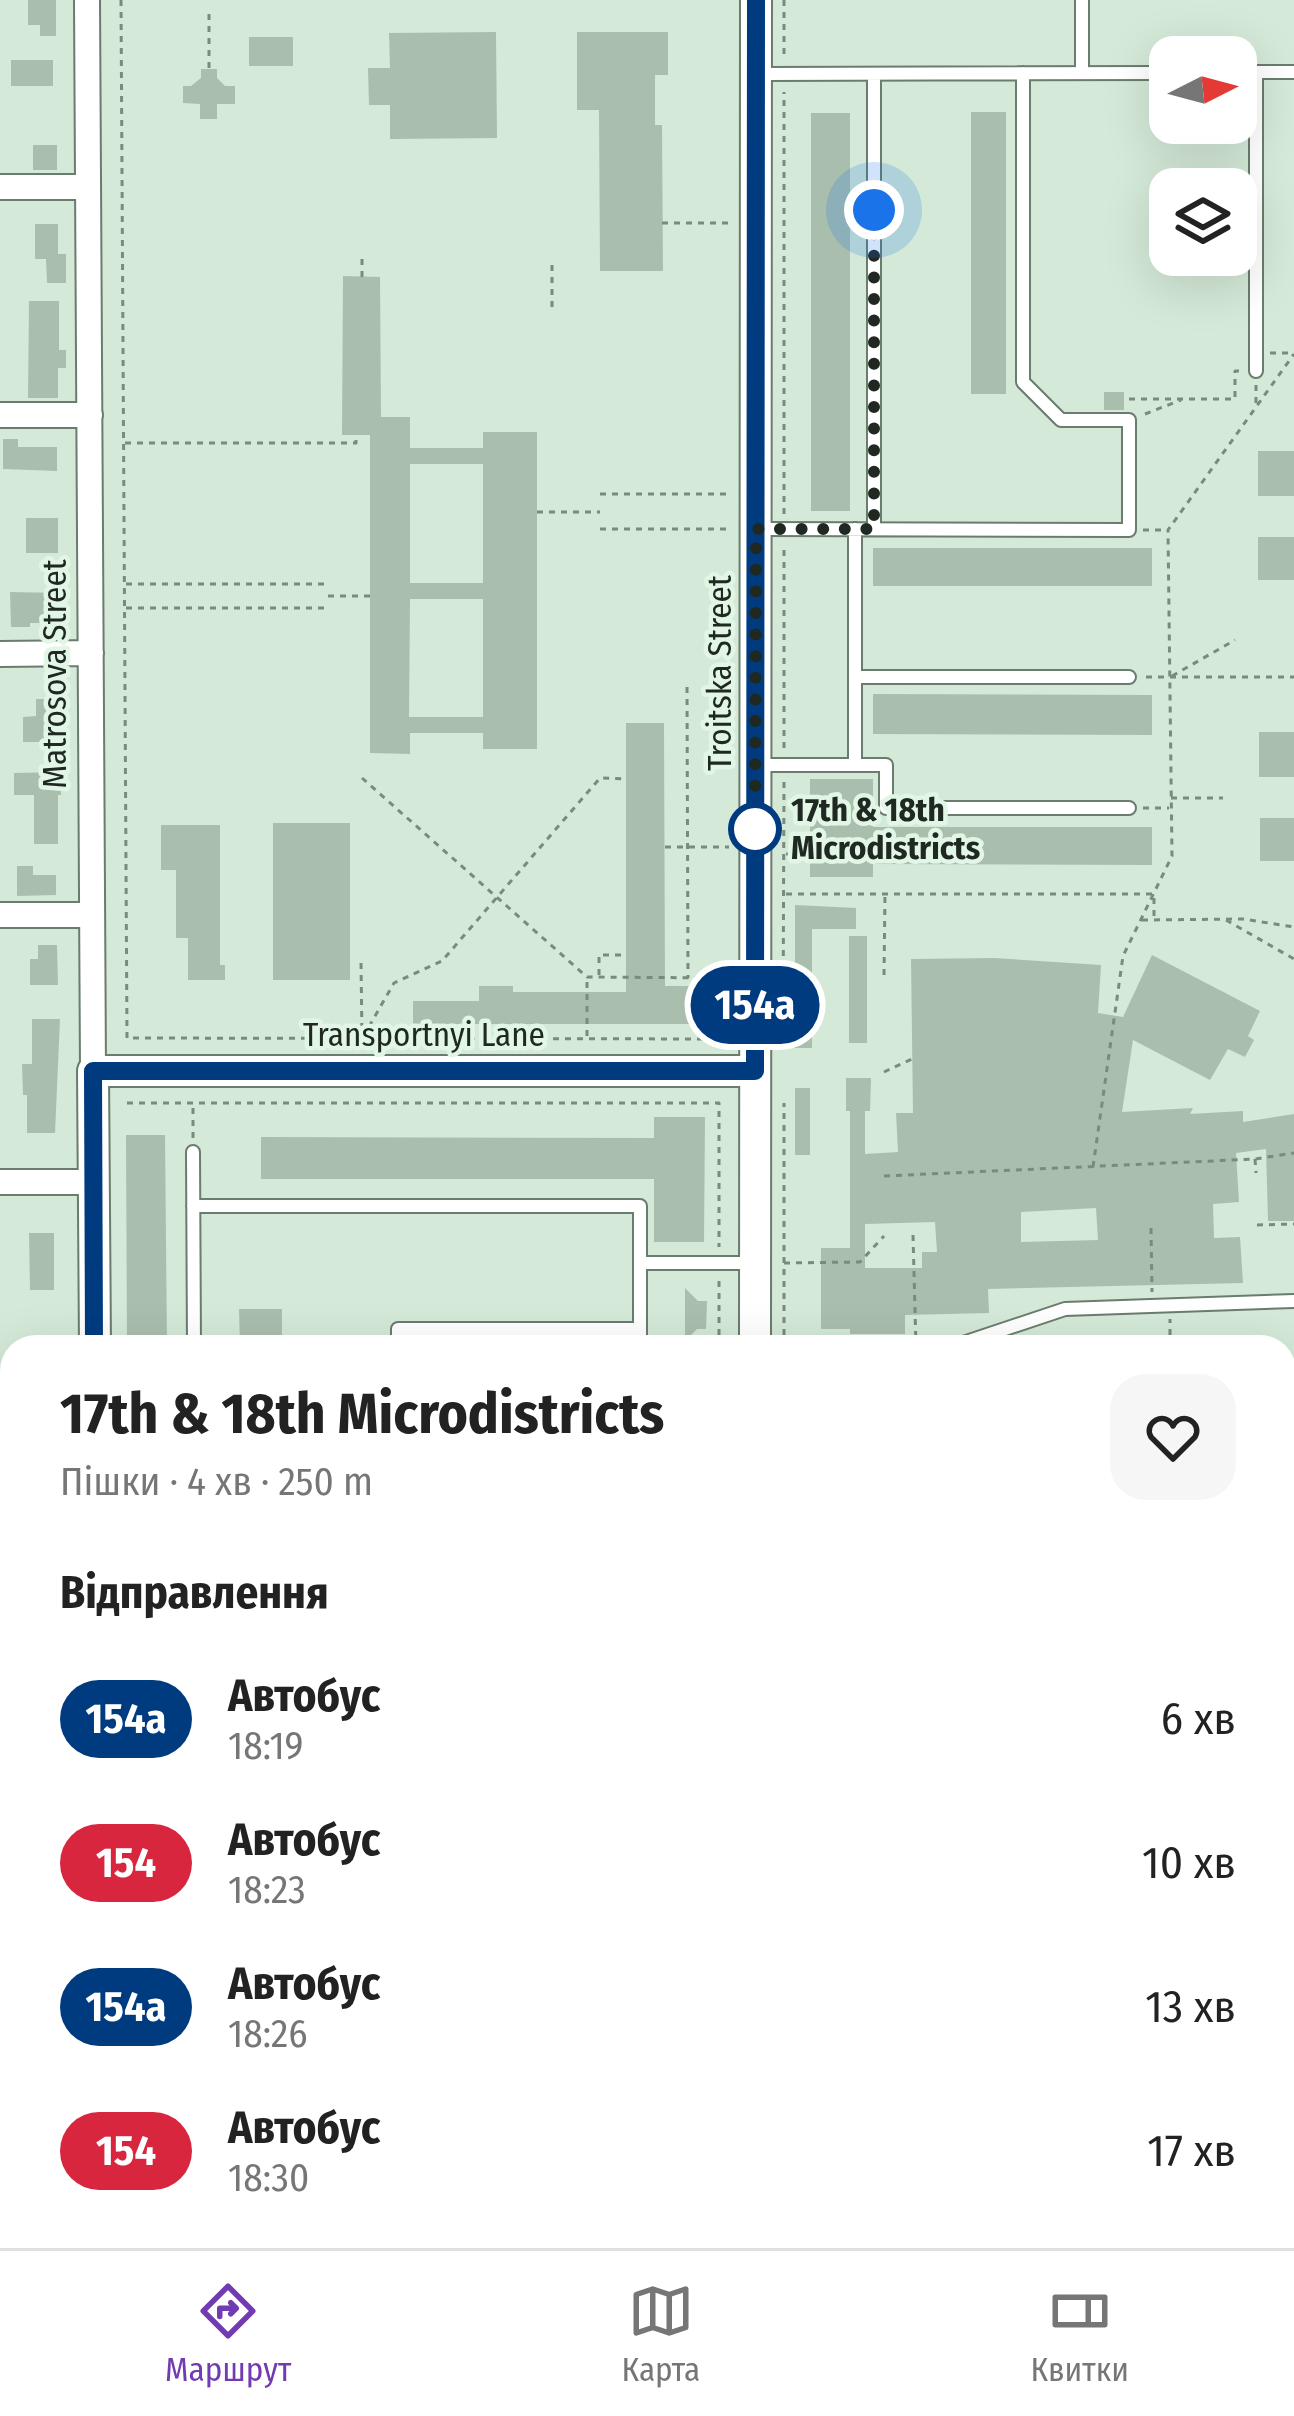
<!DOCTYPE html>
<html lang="uk">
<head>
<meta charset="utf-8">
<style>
  :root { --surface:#fff; --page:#f6f6f6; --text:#222; --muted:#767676; --line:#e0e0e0; --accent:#723bb1 }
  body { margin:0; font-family:"Fira Sans Condensed",sans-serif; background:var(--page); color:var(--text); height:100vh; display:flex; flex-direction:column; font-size:45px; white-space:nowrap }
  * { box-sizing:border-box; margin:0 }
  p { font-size:39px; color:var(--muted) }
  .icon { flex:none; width:66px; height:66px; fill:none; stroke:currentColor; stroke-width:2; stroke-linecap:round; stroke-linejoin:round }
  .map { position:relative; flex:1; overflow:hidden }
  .sheet { position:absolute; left:0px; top:1335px; width:1296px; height:915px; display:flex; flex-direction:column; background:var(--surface); border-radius:36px 36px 0 0; box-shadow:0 12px 48px #0002 }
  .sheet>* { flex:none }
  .badge { padding:0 24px; border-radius:39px; font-size:42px; line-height:78px }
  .needle { width:78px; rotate:84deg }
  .controls { position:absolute; left:1149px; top:36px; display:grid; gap:24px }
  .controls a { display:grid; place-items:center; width:108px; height:108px; border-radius:24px; background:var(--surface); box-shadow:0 12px 48px #0002; font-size:60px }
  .you { position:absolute; width:60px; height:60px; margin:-30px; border:9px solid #fff; border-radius:50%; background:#1a73e8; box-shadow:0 0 0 18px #1a73e833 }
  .map>.badge { position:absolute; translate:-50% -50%; box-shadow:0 0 0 6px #fff }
  h2 { padding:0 60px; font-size:45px; line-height:108px }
  .round { display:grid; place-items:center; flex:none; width:126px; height:126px; border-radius:36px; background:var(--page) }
  .head { display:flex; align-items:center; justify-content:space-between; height:204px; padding:0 60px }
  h1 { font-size:57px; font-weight:700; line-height:90px }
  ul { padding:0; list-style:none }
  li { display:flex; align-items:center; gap:36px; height:144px; padding:0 60px }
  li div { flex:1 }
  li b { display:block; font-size:45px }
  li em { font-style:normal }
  li .badge { min-width:132px; font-weight:700; text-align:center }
  .dock { display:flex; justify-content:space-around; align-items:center; height:168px; border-top:3px solid var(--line); background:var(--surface); font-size:33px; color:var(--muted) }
  .dock a { display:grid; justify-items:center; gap:6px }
  .dock .on { color:var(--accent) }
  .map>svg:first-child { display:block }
</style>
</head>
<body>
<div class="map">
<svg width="1294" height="2248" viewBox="0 0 1294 2248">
  <rect width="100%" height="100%" fill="#d4e9d8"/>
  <path fill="#90c29b" d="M1284,1963h10v72h-10z"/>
  <path fill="#aabeae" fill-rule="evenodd" d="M28,0h28v36h-16v-11h-12z
    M496,32l1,106 -107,1v-34h-21l-1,-37h22l-1,-35z
    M577,32h91v43h-13v50h7l1,146h-63l-1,-161h-22z
    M249,37h44v29h-44z
    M11,60h42v26h-42z
    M201,69h16v9l8,8h10v18h-18v15h-17v-15l-17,-1v-17h8l10,-8z
    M971,112h35v282h-35z
    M811,113h39v398h-39z
    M33,145h24v25h-24z
    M35,224h23v30h8v29h-19l-1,-24h-11z
    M343,276l37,1 1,140h29v31h73v-16h54v317h-54v-16h-73v21l-40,-1v-318h-28zM410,464h73v119h-73zM410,599h73v118h-74z
    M29,301h30v49h7v18h-8v30h-30z
    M1104,392h20v18h-20z
    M3,439h15v8h39v24l-54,-2z
    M1258,451h36v45h-36z
    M26,518h32v35h-32z
    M1258,537h36v43h-36z
    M873,548h279v38h-279z
    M10,592l50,1v30h-30v4h-19z
    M873,694l279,1v40l-279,-1z
    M36,699h23l1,43h-37v-25l13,-1z
    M626,723h38l1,263h57v38h-309v-23h66v-15h34v6h113z
    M1259,732h35v45h-35z
    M61,772v23h-3v49h-24v-49h-20v-22z
    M810,779h63v48h279v38l-279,-1v13h-63z
    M1260,818h34v43h-34z
    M273,823h77v157h-77z
    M161,825h59v140h5v15h-37v-42h-12v-68h-15z
    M17,866h16v9h23v20l-39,1z
    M795,905l61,3v21h-44v119h-17z
    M849,936h18v107h-18z
    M38,945h19l1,40h-28v-26h8z
    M1152,955l108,56 -12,25 6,4 -9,17 -17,-8 -18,31 -77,-40 -11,72 71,-4 -3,6 53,-3v11l51,-8v107h-26l-2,-72 -30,4 3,49 -26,2 1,34 26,-1 3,46 -255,6 1,24 -84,2v19h-55v-5h-29v-81h29v-137h-4v-33h25l-1,33h-5v43l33,-2 -2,-39h17l-2,-154 84,-1 106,7 -3,48 25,4zM1096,1208l2,32 -77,2v-30zM935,1222l2,30h-15v16h-57v-44z
    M32,1019h28l-5,114h-28v-38h-4l-1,-31h10z
    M795,1088h15v67h-15z
    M654,1117h51l-1,125h-50v-63h-393v-42l393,1z
    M126,1135h39l2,212h-40z
    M29,1233h25v57h-24z
    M685,1288l13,13h9l-1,28h-9l-12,12z
    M239,1309h43v38h-42z"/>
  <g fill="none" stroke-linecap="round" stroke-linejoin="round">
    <defs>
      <path id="service" d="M1236,72h58
        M1082,73v-73
        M757,74l413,-1
        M1256,371v-299
        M757,529l372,1v-110h-68l-38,-38v-309
        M855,529v236
        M874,529v-455
        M855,677h274
        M757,765h129v43h243
        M193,1152l1,195
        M193,1206h447v141
        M640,1263h113
        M398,1347v-18h242
        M951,1347l114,-38 229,-8
        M1284,1468h10
        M627,2238v10"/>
      <path id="minor" d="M87,0l6,1071
        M0,187h88
        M0,415h90
        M0,654l91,-1
        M0,915h92
        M0,1182h94
        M0,2046h12
        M0,2221h12"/>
      <path id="tertiary" d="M95,1347l-2,-276h662
        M755,1347l1,-1347
        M0,1849h12
        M99,2238v10
        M755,2248v-10"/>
    </defs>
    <use href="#service" stroke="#6a7c6d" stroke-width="16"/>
    <use href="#minor" stroke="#6a7c6d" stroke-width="28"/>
    <use href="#tertiary" stroke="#6a7c6d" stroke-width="34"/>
    <path stroke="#7b8a7e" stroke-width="3" stroke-dasharray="6 6" stroke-linecap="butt" d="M121,0l6,1038 601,1
      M784,0v58
      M209,14v55
      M662,223h68
      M552,265v44
      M362,277v-18
      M1270,353h20
      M1256,385v20
      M1129,399h106v-28h7
      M1145,414l36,-14
      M125,443h231v-8
      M600,494h128
      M537,512h63
      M784,514v-422
      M600,529h128
      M1143,530h25
      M126,584h202
      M328,596h42
      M126,608h202
      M1172,676l63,-36
      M1146,677h148
      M687,687l1,291
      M784,748v-200
      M362,778l225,199 141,1
      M1171,798h52
      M1143,808h26
      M665,847h64
      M786,854h24
      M786,894h368v26
      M1142,920l101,-1 51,8
      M1226,920l68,39
      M361,963l1,74
      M599,975v-20h27
      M884,975l1,-81
      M783,1028l1,-246
      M587,1036v-57
      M363,1037l31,-54 48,-22 158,-183 26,1
      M884,1072l28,-13
      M127,1103h592v144
      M193,1138v-32
      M1255,1159l1,14
      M1093,1167l30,-211 49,-100 -4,-326 126,-176
      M884,1176l371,-17 39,-6
      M1257,1225l37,-1
      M1151,1228l1,64
      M913,1235l3,112
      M784,1263l76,-1 24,-26
      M719,1347v-66
      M784,1347v-244
      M1170,1347v-28
      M1284,1361h10
      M1284,1928h10
      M338,2238v10
      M409,2238l6,10
      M783,2238v10
      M719,2248v-10
      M861,2248v-10
      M1138,2248l1,-10"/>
    <use href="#service" stroke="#fff" stroke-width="12"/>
    <use href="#minor" stroke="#fff" stroke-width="24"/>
    <use href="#tertiary" stroke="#fff" stroke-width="30"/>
  </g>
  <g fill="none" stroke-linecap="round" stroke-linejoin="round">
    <defs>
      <path id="line" d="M94,1347l-1,-276h662l1,-1071"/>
    </defs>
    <use href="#line" stroke="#fff" stroke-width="27"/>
    <use href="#line" stroke="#003b80" stroke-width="18"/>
    <path stroke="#202822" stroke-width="12" stroke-dasharray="0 21.6" d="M755,829l1,-300h118v-319"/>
  </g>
  <circle fill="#fff" stroke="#003b80" stroke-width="6" cx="755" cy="829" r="24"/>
  <g text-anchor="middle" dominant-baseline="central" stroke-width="9" stroke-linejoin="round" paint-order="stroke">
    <g font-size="33" fill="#202822" stroke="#e2f6e5">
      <text transform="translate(720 673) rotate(-90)">Troitska Street</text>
      <text transform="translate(55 674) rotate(-90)">Matrosova Street</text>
      <text x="424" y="1035">Transportnyi Lane</text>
    </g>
    <g font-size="33" font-weight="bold" fill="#202822" stroke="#e2f6e5" text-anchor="start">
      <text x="791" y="810">17th &amp; 18th<tspan x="791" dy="38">Microdistricts</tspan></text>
    </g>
  </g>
</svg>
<div class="controls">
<a><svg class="needle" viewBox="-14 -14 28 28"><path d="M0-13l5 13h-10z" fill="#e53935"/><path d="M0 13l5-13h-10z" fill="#767676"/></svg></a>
<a><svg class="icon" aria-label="layers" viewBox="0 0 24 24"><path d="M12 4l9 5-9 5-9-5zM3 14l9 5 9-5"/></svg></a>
</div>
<div class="you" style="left:874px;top:210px"></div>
<b class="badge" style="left:755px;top:1005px;background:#003b80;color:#fff">154а</b>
<section class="sheet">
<div class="head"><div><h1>17th &amp; 18th Microdistricts</h1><p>Пішки · 4 хв · 250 m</p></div><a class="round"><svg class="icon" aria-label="heart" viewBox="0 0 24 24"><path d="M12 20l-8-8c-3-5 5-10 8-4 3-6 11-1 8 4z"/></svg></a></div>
<h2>Відправлення</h2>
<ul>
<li><span class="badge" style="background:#003b80;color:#fff">154а</span><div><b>Автобус</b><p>18:19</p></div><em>6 хв</em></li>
<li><span class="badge" style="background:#d7263d;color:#fff">154</span><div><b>Автобус</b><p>18:23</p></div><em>10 хв</em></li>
<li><span class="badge" style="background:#003b80;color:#fff">154а</span><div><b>Автобус</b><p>18:26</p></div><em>13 хв</em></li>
<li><span class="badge" style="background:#d7263d;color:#fff">154</span><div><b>Автобус</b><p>18:30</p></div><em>17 хв</em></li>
</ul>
</section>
</div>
<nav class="dock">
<a class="on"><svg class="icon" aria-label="directions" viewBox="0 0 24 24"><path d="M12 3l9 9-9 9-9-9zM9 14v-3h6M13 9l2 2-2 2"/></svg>Маршрут</a>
<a><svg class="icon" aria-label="map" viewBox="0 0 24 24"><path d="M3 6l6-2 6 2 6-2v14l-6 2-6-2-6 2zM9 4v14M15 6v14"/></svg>Карта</a>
<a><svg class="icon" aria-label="tickets" viewBox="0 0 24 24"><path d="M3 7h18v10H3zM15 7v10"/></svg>Квитки</a>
</nav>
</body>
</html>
